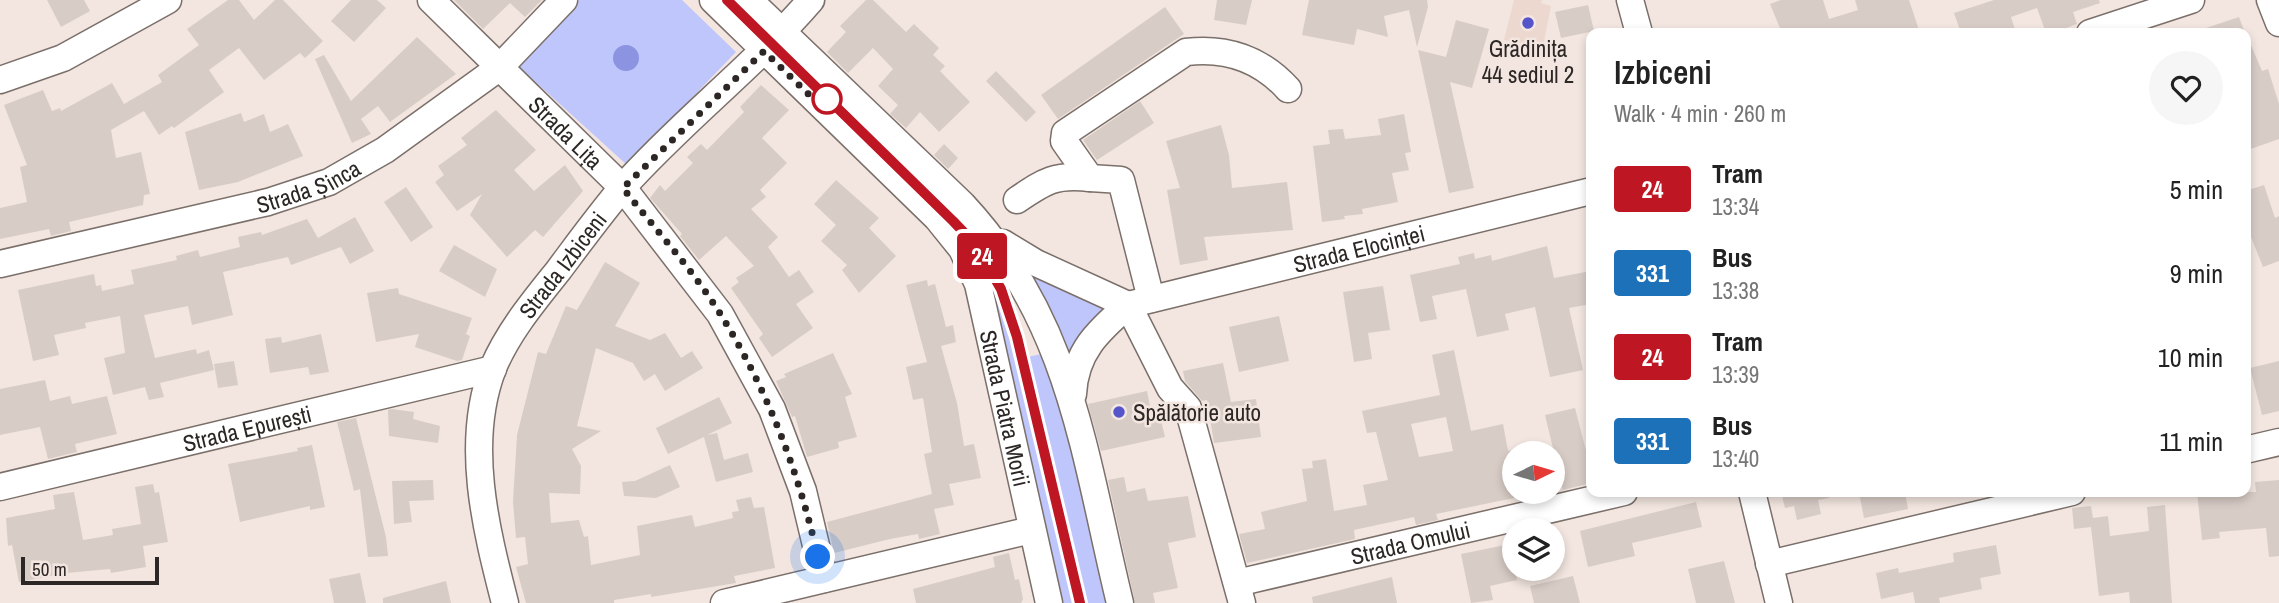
<!DOCTYPE html>
<html lang="en">
<head>
<meta charset="utf-8">
<style>
  :root { --surface:#fff; --page:#f6f6f6; --text:#222; --muted:#767676 }
  body { margin:0; font-family:"Archivo Narrow",sans-serif; background:var(--page); color:var(--text); height:100vh; display:flex; flex-direction:column; font-size:26px; white-space:nowrap }
  * { box-sizing:border-box; margin:0 }
  p { font-size:23px; color:var(--muted) }
  .icon { flex:none; width:38px; height:38px; fill:none; stroke:currentColor; stroke-width:2; stroke-linecap:round; stroke-linejoin:round }
  .map { position:relative; flex:1; overflow:hidden }
  .side { position:absolute; left:1586px; top:28px; width:665px; height:469px; display:flex; flex-direction:column; background:var(--surface); border-radius:14px; box-shadow:0 4px 10px #0003 }
  .side>* { flex:none }
  .badge { padding:0 14px; border-radius:5px; font-size:24px; line-height:46px }
  .needle { width:46px; rotate:85deg }
  .controls { position:absolute; left:1502px; top:441px; display:grid; gap:14px }
  .controls a { display:grid; place-items:center; width:63px; height:63px; border-radius:50%; background:var(--surface); box-shadow:0 4px 10px #0003; font-size:35px }
  .scale { position:absolute; left:21px; bottom:18px; width:138px; box-sizing:border-box; padding-left:7px; border:4px solid #2c2725; border-top:0; font-size:19px; line-height:24px; white-space:nowrap; color:#2c2725; -webkit-text-stroke:5px #f3e6e0; paint-order:stroke }
  .you { position:absolute; width:35px; height:35px; margin:-18px; border:5px solid #fff; border-radius:50%; background:#1a73e8; box-shadow:0 0 0 10px #1a73e833 }
  .map>.badge { position:absolute; translate:-50% -50%; box-shadow:0 0 0 4px #fff }
  .round { display:grid; place-items:center; flex:none; width:74px; height:74px; border-radius:37px; background:var(--page) }
  .headline { display:flex; align-items:center; justify-content:space-between; height:119px; padding:0 28px }
  h1 { font-size:33px; font-weight:600; line-height:52px }
  ul { padding:0; list-style:none }
  li { display:flex; align-items:center; gap:21px; height:84px; padding:0 28px }
  li div { flex:1 }
  li b { display:block; font-size:26px }
  li em { font-style:normal }
  li .badge { min-width:77px; font-weight:700; text-align:center }
  .map>svg:first-child { display:block }
</style>
</head>
<body>
<div class="map">
<svg width="2279" height="603" viewBox="0 0 2279 603">
  <rect width="100%" height="100%" fill="#f3e6e0"/>
  <path fill="#ecd8ce" d="M1514,0h28l-1,3 10,3 -8,41 -39,-7z"/>
  <path fill="#bfc6fb" d="M579,0h103l54,52 -109,113 -108,-98z
    M1022,268l84,39 -39,64z
    M991,293l10,1 16,65 25,-5 15,33 52,216h-53z"/>
  <path fill="#8c93e1" d="M613 58a13 13 0 1 1 26 0a13 13 0 1 1-26 0Z"/>
  <path fill="#d8ccc6" fill-rule="evenodd" d="M47,0h37l6,11 -29,16z
    M228,0h11l15,20 21,-20h8l40,41 -18,17 -5,-5 -36,27 -25,-32 -30,22 15,22 -50,36 -2,-2 -13,9 -15,-24 -33,19 5,28 25,-6 9,42 -6,1 -1,10 -74,17 2,9 -20,5 -2,-7 -49,10v-31l27,-6 -7,-35 7,-2 -23,-60 39,-15 9,21 8,-3 1,3 51,-28 12,21 38,-22 -4,-7 41,-30 -12,-16z
    M351,0h26l9,8 -32,34 -23,-21z
    M454,0h88l-17,17 -15,-14 -27,26z
    M866,0h7l33,32 8,-8 25,24 -6,7 12,11 -5,5 30,31 -31,30 -19,-20 -14,16 -16,-14 8,-9 -20,-19 15,-17 -20,-21 -25,25 -21,-21 19,-20 -6,-6z
    M1217,0h35l-6,25 -32,-5z
    M1309,0h118l1,7 -11,40 -8,-37 -25,6 4,21 -31,-8 -3,16 -52,-10z
    M1781,0h42l6,19 29,-9 -3,-10h54l11,33h-138l-12,-29z
    M1994,0h105l1,3 -27,9 4,12 -24,9h-7l-9,-25 -26,9 5,16h-55l-7,-20z
    M1588,5l6,26 -33,7 -6,-26z
    M1165,7l19,27 -126,85 -17,-24z
    M2239,17l6,16h-47l-1,-2z
    M1456,20l33,9 -17,59 -22,-6 24,106 -25,5 -31,-143 28,7z
    M2245,31l17,40 6,-2 11,35v35l-34,12z
    M417,37l39,37 -66,48 -12,-16 -17,13 10,15 -19,9 -37,-84 9,-4 27,46z
    M996,71l40,41 -10,10 -40,-41z
    M761,85l28,25 -27,28 25,25 -27,27 6,7 -15,12 27,28 -10,10 21,30 10,-7 15,22 -18,12 17,24 -41,29 -13,-19 4,-4 -32,-46 8,-6 -3,-4 18,-12 -28,-30 -27,24 -19,-24 2,-2 -32,-36 10,-13 5,6 28,-28 -6,-6 14,-13 6,6 37,-38 -4,-5z
    M1140,101l14,22 -57,37 -14,-20z
    M496,110l40,40 -22,20 20,21 31,-26 18,26 -40,46 -8,-7 -28,27 -37,-42 12,-21 -25,17 -22,-29 9,-7 -6,-9 29,-21 -6,-7z
    M241,113l3,9 20,-8 6,18 18,-8 15,32 -65,26 -39,8 -14,-58z
    M1404,114l7,38 -6,1 4,17 -17,3 6,29 -36,7 1,5 -19,2 1,3 -23,3 -9,-76 17,-2 -2,-14 15,-1 2,10 36,-4 -3,-16z
    M1221,125l8,30 3,33 55,-6 6,48 -89,7 4,23 -28,5 -13,-75 13,-2 -14,-47z
    M944,144l14,14 -10,11 -14,-14z
    M836,180l43,38 -10,10 27,28 -37,37 -17,-23 5,-5 -26,-24 15,-16 -22,-21z
    M2264,185l11,33 4,-2v45l-16,6 -18,-45v-31z
    M406,187l27,40 -22,15 -27,-40z
    M355,217l19,34 -24,13 -9,-17 -50,18 -3,-8 -65,15 10,43 -41,10 -4,-19 -44,9 11,43 41,-9 1,5 12,-4 5,20 -54,13 4,14 -15,3 -4,-13 -32,8 -9,-37 21,-5 -5,-37 -35,7 1,5 -32,7 5,20 -26,6 -15,-71 76,-16 2,12 5,-1 1,6 32,-7 -3,-14 46,-10 -1,-4 22,-6 2,7 40,-10 -2,-10 23,-5 1,3 45,-16 11,19z
    M454,245l43,24 -12,28 -46,-26z
    M1547,246l7,32 37,-7v33l-22,4 14,62 -33,7 -15,-70 -30,7 4,16 -32,7 -11,-48 -34,7 5,23 -17,3 -10,-47 50,-11 -2,-7 16,-4 1,6 16,-4 1,6z
    M605,262l35,21 -25,43 35,14 15,-7 16,25 11,-7 11,17 -38,23 -10,-17 -11,7 -11,-18 -37,-15 -19,78 24,5 -29,18 9,17 -1,28 -31,-1 2,30 28,-3 5,17 4,-1 3,29 49,-10 -3,-29 55,-11 3,12 38,-9 -1,-6 7,-1 -3,-11 15,-3 3,11 10,-1 11,61 -41,8 2,7 -85,14v-3l-37,6v3h-88l-10,-36 12,-3 -3,-27 -9,1 -3,-36 4,-67 21,-83 8,2 20,-48 11,4z
    M927,280l1,6 7,-2 11,43 7,-2 3,17 -15,4 16,57 7,43 10,-2 7,34 -32,6 5,21 -20,4 6,25 -21,5 -1,-5 -28,5 -56,14 -7,-31 105,-28 -8,-40 8,-2 -9,-54 -10,2 -7,-33 21,-5 -21,-77z
    M1383,286l7,44 -22,3 4,26 -18,3 -11,-70z
    M398,288l1,6 73,24 -6,16 4,2 -8,24 -5,1 -42,-14 4,-13 -43,8 -9,-49z
    M1279,316l10,45 -50,11 -10,-45z
    M321,334l8,38 -19,3 -2,-8 -38,6 -5,-34 16,-2 1,6z
    M1454,350l17,81 32,-7 5,27 6,-2v49l-78,16 2,6 -22,5 -2,-8 -60,13 1,9 -108,24 -8,-29 26,-5 -4,-17 46,-11 -5,-32 11,-1 -1,-7 14,-2 8,52 33,-6 -4,-20 25,-5 -12,-48 -9,1 -5,-22 78,-16 -8,-40zM1446,417l7,34 -34,6 -8,-33z
    M833,353l19,41 -7,3 12,40 -19,5 1,6 -32,9 -12,-41 -3,1 -16,-36 10,-4 -2,-3z
    M234,361l4,24 -20,3 -4,-24z
    M2279,361v50l-17,4 -12,-47z
    M1223,363l8,39 25,-3 5,38 -47,6 -7,-43 -5,1 -17,-20 -2,-10z
    M45,380l5,21 20,-5 2,8 35,-8 10,38 -42,10 2,8 -29,7 -8,-32 -40,8v-46z
    M1147,391l6,31 8,-2 4,17 -64,14 -13,-47z
    M719,397l13,26 -25,12 10,-2 7,27 24,-7 5,19 -37,10 -12,-45 -36,17 -12,-26z
    M1575,408l16,62v13l-28,7 -18,-75z
    M392,409l22,3 -1,7 27,7 -2,17 -49,-7 -1,-26z
    M356,418l30,119 2,19 -20,1 -8,-68 -6,2 -17,-69z
    M312,445l13,62 -15,3v-4l-70,16 -12,-58 70,-13 -1,-3z
    M670,465l10,22 -24,11 -32,-2 -2,-14 13,-1z
    M1124,477l3,15 18,-4 3,13 40,-5 8,41 -28,6 10,45 -25,5 2,10h-20l-27,-123z
    M433,480l1,20 -25,1 3,21 -18,2 -2,-43z
    M2279,480v76l-10,1 -3,-29 -47,4 1,6 -18,2 -5,-48h59l-1,-10z
    M153,484l2,9 4,-1 9,50 -25,4 3,21 -35,6 -1,-4 -44,4 -47,9 -7,-37 -4,1 -2,-28 49,-9 -2,-14 21,-3 9,48 30,-5 -1,-6 29,-5 -6,-37z
    M1781,492h47l1,6 -11,2 3,14 -24,6 -3,-14 -9,2z
    M1859,492h46l3,17 -44,9z
    M1696,502l6,25 -70,16 3,13 -47,11 -8,-36z
    M2165,505l7,98h-42l-1,-11 -30,4 -8,-69 -17,2 -2,-21 19,-2 2,12 15,-2 2,20 39,-5 -2,-24z
    M1510,544l7,36 -27,6 3,14 -22,3 -10,-49z
    M1996,545l5,29 -21,4 2,11 -43,9 1,5h-25l-2,-11 -32,7 -5,-26 22,-5 1,5 55,-11 -1,-9z
    M1009,553l6,27 4,-1 4,20 -2,4h-105l-3,-14 82,-22 -2,-10z
    M1724,561l11,42h-39l-8,-34z
    M360,573l6,30h-32l-5,-24z
    M1573,576l7,27h-46l-4,-17z
    M1392,577l5,26h-84l-1,-6z
    M446,581l5,22h-68v-5z"/>
  <g fill="none" stroke-linecap="round" stroke-linejoin="round">
    <defs>
      <g id="minor">
        <path id="s1" d="M431,0l192,188 97,126 52,95 31,82 21,88"/>
        <path id="s2" d="M713,0l224,218 25,31 16,35 71,319"/>
        <path d="M749,0l214,205c108,116 121,250 157,398"/>
        <path d="M1630,0l9,33"/>
        <path d="M2270,0l9,23"/>
        <path d="M2090,33l101,-33"/>
        <path d="M0,80l63,-22 105,-58"/>
        <path d="M1017,200c28,-19 38,-26 73,-22"/>
        <path d="M1003,243l33,20 92,42"/>
        <path id="s3" d="M0,264l268,-62 61,-20 56,-32 115,-83 64,-67"/>
        <path d="M1151,299l-30,-119 -31,-2 -26,-37 1,-8 121,-81c40,-5 75,7 102,37"/>
        <path d="M1128,305l42,83 18,20 54,195"/>
        <path id="s4" d="M1073,394c2,-42 25,-63 55,-89l463,-114"/>
        <path d="M2245,450l34,-8"/>
        <path id="s5" d="M0,487l493,-118"/>
        <path d="M1752,492l27,111"/>
        <path d="M1769,564l303,-72"/>
        <path id="s6" d="M1237,583l387,-91"/>
        <path id="s7" d="M505,603c-19,-74 -41,-160 -12,-235 15,-36 41,-67 65,-97 21,-28 42,-57 65,-84 59,-66 130,-120 188,-187"/>
        <path d="M724,603l307,-73"/>
      </g>
    </defs>
    <use href="#minor" stroke="#7b6f6a" stroke-width="29"/>
    <use href="#minor" stroke="#fff" stroke-width="26"/>
  </g>
  <g fill="none" stroke-linecap="round" stroke-linejoin="round">
    <defs>
      <path id="line" d="M727,0l226,221 22,23 26,45 16,48 63,266"/>
    </defs>
    <use href="#line" stroke="#fff" stroke-width="16"/>
    <use href="#line" stroke="#be1622" stroke-width="10"/>
    <path stroke="#2c2725" stroke-width="7" stroke-dasharray="0 12.6" d="M818,557c-20,-87 -50,-166 -97,-242 -28,-45 -66,-86 -98,-127l141,-137 61,59 2,-11"/>
  </g>
  <g fill="#5654cb" stroke="#f3e6e0" stroke-width="2.5">
    <circle cx="1528" cy="23" r="7"/>
    <circle cx="1119" cy="412" r="7"/>
  </g>
  <circle fill="#fff" stroke="#be1622" stroke-width="3.5" cx="827" cy="99" r="14"/>
  <g text-anchor="middle" dominant-baseline="central" stroke-width="5" stroke-linejoin="round" paint-order="stroke">
    <g font-size="23" fill="#2c2725" stroke="#f3e6e0">
      <text x="1528" y="48">Grădinița<tspan x="1528" dy="26">44 sediul 2</tspan></text>
      <text x="1133" y="412" text-anchor="start">Spălătorie auto</text>
    </g>
    <g font-size="23" fill="#2c2725" stroke="#f3e6e0">
      <text stroke="none"><textPath href="#s1" startOffset="189">Strada Lița</textPath></text>
      <text stroke="none"><textPath href="#s3" startOffset="318">Strada Șinca</textPath></text>
      <text stroke="none"><textPath href="#s4" startOffset="346">Strada Elocinței</textPath></text>
      <text stroke="none"><textPath href="#s7" startOffset="364">Strada Izbiceni</textPath></text>
      <text stroke="none"><textPath href="#s2" startOffset="518">Strada Piatra Morii</textPath></text>
      <text stroke="none"><textPath href="#s5" startOffset="254">Strada Epurești</textPath></text>
      <text stroke="none"><textPath href="#s6" startOffset="178">Strada Omului</textPath></text>
    </g>
  </g>
</svg>
<div class="controls">
<a><svg class="needle" viewBox="-14 -14 28 28"><path d="M0-13l5 13h-10z" fill="#e53935"/><path d="M0 13l5-13h-10z" fill="#767676"/></svg></a>
<a><svg class="icon" aria-label="layers" viewBox="0 0 24 24"><path d="M12 4l9 5-9 5-9-5zM3 14l9 5 9-5"/></svg></a>
</div>
<div class="scale">50 m</div>
<div class="you" style="left:818px;top:557px"></div>
<b class="badge" style="left:982px;top:256px;background:#be1622;color:#fff">24</b>
<section class="side">
<div class="headline"><div><h1>Izbiceni</h1><p>Walk · 4 min · 260 m</p></div><a class="round"><svg class="icon" aria-label="heart" viewBox="0 0 24 24"><path d="M12 20l-8-8c-3-5 5-10 8-4 3-6 11-1 8 4z"/></svg></a></div>
<ul>
<li><span class="badge" style="background:#be1622;color:#fff">24</span><div><b>Tram</b><p>13:34</p></div><em>5 min</em></li>
<li><span class="badge" style="background:#1d71b8;color:#fff">331</span><div><b>Bus</b><p>13:38</p></div><em>9 min</em></li>
<li><span class="badge" style="background:#be1622;color:#fff">24</span><div><b>Tram</b><p>13:39</p></div><em>10 min</em></li>
<li><span class="badge" style="background:#1d71b8;color:#fff">331</span><div><b>Bus</b><p>13:40</p></div><em>11 min</em></li>
</ul>
</section>
</div>
</body>
</html>
